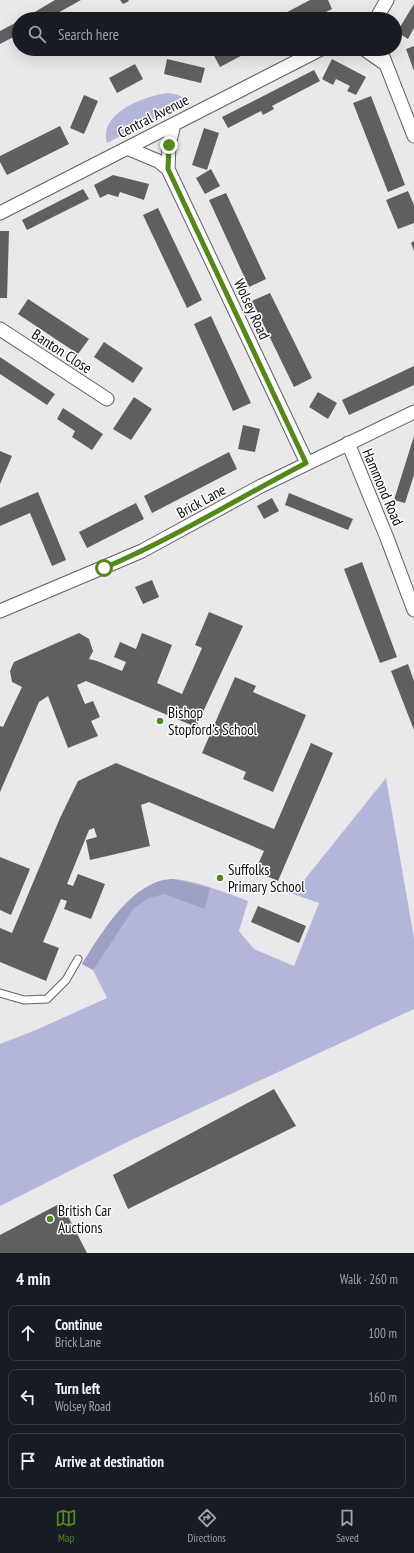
<!DOCTYPE html>
<meta charset="utf-8">
<style>
body{margin:0;font-family:"PT Sans Narrow",sans-serif;background:#242831;color:#f1f3f6}
.stop{position:absolute;width:12px;height:12px;margin:-9px;border:3px solid #55871b;border-radius:50%;background:#fff}
.stop.end{background:#55871b;border-color:#fff;box-shadow:0 1px 4px #0008}
.list{margin:0;padding:0;list-style:none}
h2{display:flex;justify-content:space-between;align-items:center;height:52px;margin:0;padding:0 16px;font-size:17px}
h2 small{font-size:13px;font-weight:400;color:#9ea1a6}
.list li{display:grid;grid-template-columns:26px 1fr auto;gap:12px;align-items:center;box-sizing:border-box;height:56px;margin:0 8px 8px;padding:0 8px;border:1px solid #363941;border-radius:8px}
.list b{display:block;font-size:15px;white-space:nowrap}
.list p{margin:0;font-size:13px;white-space:nowrap;color:#9ea1a6}
.list em{font-size:13px;font-style:normal;color:#9ea1a6}
.icon{flex:none;width:22px;height:22px;fill:none;stroke:currentColor;stroke-width:2;stroke-linecap:round;stroke-linejoin:round}
.map{position:relative;flex:none;width:414px;height:1253px;overflow:hidden}
.search{position:absolute;background:#171b24;box-shadow:0 4px 16px #0002;left:12px;right:12px;top:12px;height:44px;display:flex;align-items:center;gap:10px;box-sizing:border-box;padding:0 14px;border-radius:22px;color:#9ea1a6;font-size:15px}
.sheet{height:244px;background:#171b24}
nav{display:flex;justify-content:space-around;align-items:center;box-sizing:border-box;height:56px;border-top:1px solid #363941;background:#171b24;font-size:11px;color:#9ea1a6}
nav a{display:grid;justify-items:center;gap:2px}
nav .on{color:#55871b}
.map>svg:first-child{display:block}
.green{fill:#b3b6d9}
.forest{fill:#9fa1c4}
.building{fill:#5f5f62}
.lines{fill:none;stroke-linecap:round;stroke-linejoin:round}
.service-casing{stroke:#626265;stroke-width:9}
.minor-casing{stroke:#626265;stroke-width:15}
.service{stroke:#fff;stroke-width:7}
.minor{stroke:#fff;stroke-width:13}
.route{stroke:#55871b;stroke-width:5}
.poi-dot{fill:#55871b;stroke:#fff;stroke-width:1.5}
.labels{text-anchor:middle;dominant-baseline:central;stroke-width:3;stroke-linejoin:round;paint-order:stroke}
.street-label{font-size:15px;fill:#0c0c0d;stroke:#fff}
.poi-label{font-size:15px;fill:#0c0c0d;stroke:#fff;text-anchor:start}
</style>
<div class="map">
<svg width="414" height="1253" viewBox="0 0 414 1253">
<rect width="100%" height="100%" fill="#e9e9ec"/>
<!-- green -->
<path class="green" d="M167 93C175 94 182 94 186 102L107 143C98 113 145 96 167 93Z
M386 778 414 938V1009L125 1143 0 1206V1044L36 1030 107 998 93 970 82 964C101 934 132 880 172 879 192 879 229 894 248 901L239 931 254 949 294 966 319 903 293 894Z"/>
<!-- forest -->
<path class="forest" d="M173 879 210 888 205 909 164 894 149 898 134 908 93 970 82 964C101 934 121 899 155 883 160 880 167 880 173 879Z"/>
<!-- building -->
<path class="building" d="M55 0H81L47 19H36L33 13Z
M120 0H128L129 1 123 4Z
M310 0H328L332 9 313 19H274Z
M414 4V28L408 39 397 32Z
M19 21V34L0 44V31Z
M414 46V71L406 49Z
M213 49H254L220 67 211 50Z
M167 59 205 68 201 83 164 74Z
M332 59 366 77 356 95 347 91 350 86 336 79 333 85 322 79Z
M135 64 143 79 117 93 109 78Z
M314 70 320 81 272 106 274 109 263 115 261 111 228 128 222 117Z
M84 95 98 101 84 134 70 128Z
M371 96 405 185 388 192 353 103Z
M60 126 69 144 7 175 0 162V156Z
M204 128 219 133 207 170 192 165Z
M211 169 220 186 205 194 196 178Z
M113 175 149 184 144 200 120 192 118 197 108 194 100 198 94 185Z
M83 189 89 199 27 230 22 220Z
M408 191 414 205V223L398 229 386 200Z
M226 193 266 279 249 287 209 200Z
M158 208 202 300 187 308 143 215Z
M0 231H9L7 298H0Z
M414 241V251L411 243Z
M270 293 312 378 294 387 252 301Z
M28 299 89 339 78 354 18 314Z
M211 316 251 403 233 411 194 324Z
M104 342 143 368 133 383 94 357Z
M0 357 55 394 47 405 0 374Z
M414 366V385L349 415 342 400Z
M318 392 337 403 328 419 309 407Z
M134 397 152 409 131 440 113 429Z
M63 408 103 434 92 450 72 437 75 431 57 419Z
M243 425 260 429 255 452 238 449Z
M414 436V475L405 503 394 500Z
M0 451 12 456 0 484Z
M229 452 237 469 152 513 144 496Z
M38 492 66 560 52 566 30 513 0 526V508Z
M289 493 353 519 348 530 285 505Z
M272 498 279 511 264 519 257 506Z
M136 503 144 519 87 548 79 532Z
M362 562 397 657 380 663 344 569Z
M152 580 159 597 143 604 135 587Z
M209 612 243 626 196 727 86 681 77 685 85 704 93 701 100 717 91 721 98 736 68 748 48 696 39 702 0 792V726L3 727 22 687 12 682 10 671 14 662 79 633 89 639 93 651 89 659 97 661 122 671 126 662 114 657 120 642 136 649 142 633 172 645 157 683 182 694 202 648 195 645Z
M408 664 414 681V730L391 671Z
M235 677 256 686 253 692 306 715 273 792 243 779 246 772 202 753Z
M311 743 333 753 278 881 255 871 264 851 149 802 141 805 150 846 90 860 86 840 97 837 94 828 89 830 67 884 73 886 78 874 105 884 91 919 64 909 67 901 61 899 43 942 59 948 46 981 0 962V928L12 933 60 818 78 781 116 763 274 829Z
M0 857 30 869 11 915 0 910Z
M258 906 306 926 299 943 251 922Z
M274 1089 296 1126 128 1209 113 1175Z
M61 1203 87 1253H0V1235Z"/>
<g class="lines">
<defs>
<path id="service" d="M0 993 24 1000 47 999 66 980 78 959"/>
<path id="minor" d="M376 19 387 0
M364 49 384 63
M380 49 414 136
M174 124 169 145 168 169 307 463
M127 148 158 161 168 169
M0 213 321 49
M0 329 107 399
M348 443 387 538 414 610
M0 611 142 551 261 486 414 412"/>
</defs>
<!-- service casing -->
<use href="#service" class="service-casing"/>
<!-- minor casing -->
<use href="#minor" class="minor-casing"/>
<!-- service -->
<use href="#service" class="service"/>
<!-- minor -->
<use href="#minor" class="minor"/>
</g>
<g class="lines">
<!-- route -->
<path class="route" d="M104 568C174 538 239 498 306 463L168 169 169 145"/>
</g>
<!-- markers -->
<g class="poi-dot">
<circle cx="160" cy="721" r="4"/>
<circle cx="220" cy="878" r="4"/>
<circle cx="50" cy="1219" r="4"/>
</g>
<g class="labels">
<!-- street labels -->
<g class="street-label">
<text transform="translate(153 116) rotate(-27)">Central Avenue</text>
<text transform="translate(252 309) rotate(65)">Wolsey Road</text>
<text transform="translate(62 351) rotate(33)">Banton Close</text>
<text transform="translate(383 487) rotate(67)">Hammond Road</text>
<text transform="translate(201 501) rotate(-29)">Brick Lane</text>
</g>
<!-- poi labels -->
<g class="poi-label">
<text x="168" y="712">Bishop<tspan x="168" dy="17">Stopford's School</tspan></text>
<text x="228" y="869">Suffolks<tspan x="228" dy="17">Primary School</tspan></text>
<text x="58" y="1210">British Car<tspan x="58" dy="17">Auctions</tspan></text>
</g>
</g>
</svg>
<div class="stop" style="left:104px;top:568px"></div>
<div class="stop end" style="left:169px;top:145px"></div>
<div class="search"><svg class="icon" aria-label="search" viewBox="0 0 24 24"><circle cx="10" cy="10" r="6"/><path d="M15 15l6 6"/></svg>Search here</div>
</div>
<section class="sheet">
<h2>4 min<small>Walk · 260 m</small></h2>
<ul class="list">
<li><svg class="icon" aria-label="ahead" viewBox="0 0 24 24"><path d="M12 20V5M6 11l6-6 6 6"/></svg><div><b>Continue</b><p>Brick Lane</p></div><em>100 m</em></li>
<li><svg class="icon" aria-label="left" viewBox="0 0 24 24"><path d="M17 20v-9H6M10 6l-5 5 5 5"/></svg><div><b>Turn left</b><p>Wolsey Road</p></div><em>160 m</em></li>
<li><svg class="icon" aria-label="arrive" viewBox="0 0 24 24"><path d="M6 21V4h12l-3 4 3 4H6"/></svg><div><b>Arrive at destination</b></div></li>
</ul>
</section>
<nav>
<a class="on"><svg class="icon" aria-label="map" viewBox="0 0 24 24"><path d="M3 6l6-2 6 2 6-2v14l-6 2-6-2-6 2zM9 4v14M15 6v14"/></svg>Map</a>
<a><svg class="icon" aria-label="directions" viewBox="0 0 24 24"><path d="M12 3l9 9-9 9-9-9zM9 14v-3h6M13 9l2 2-2 2"/></svg>Directions</a>
<a><svg class="icon" aria-label="saved" viewBox="0 0 24 24"><path d="M7 4h10v16l-5-4-5 4z"/></svg>Saved</a>
</nav>
